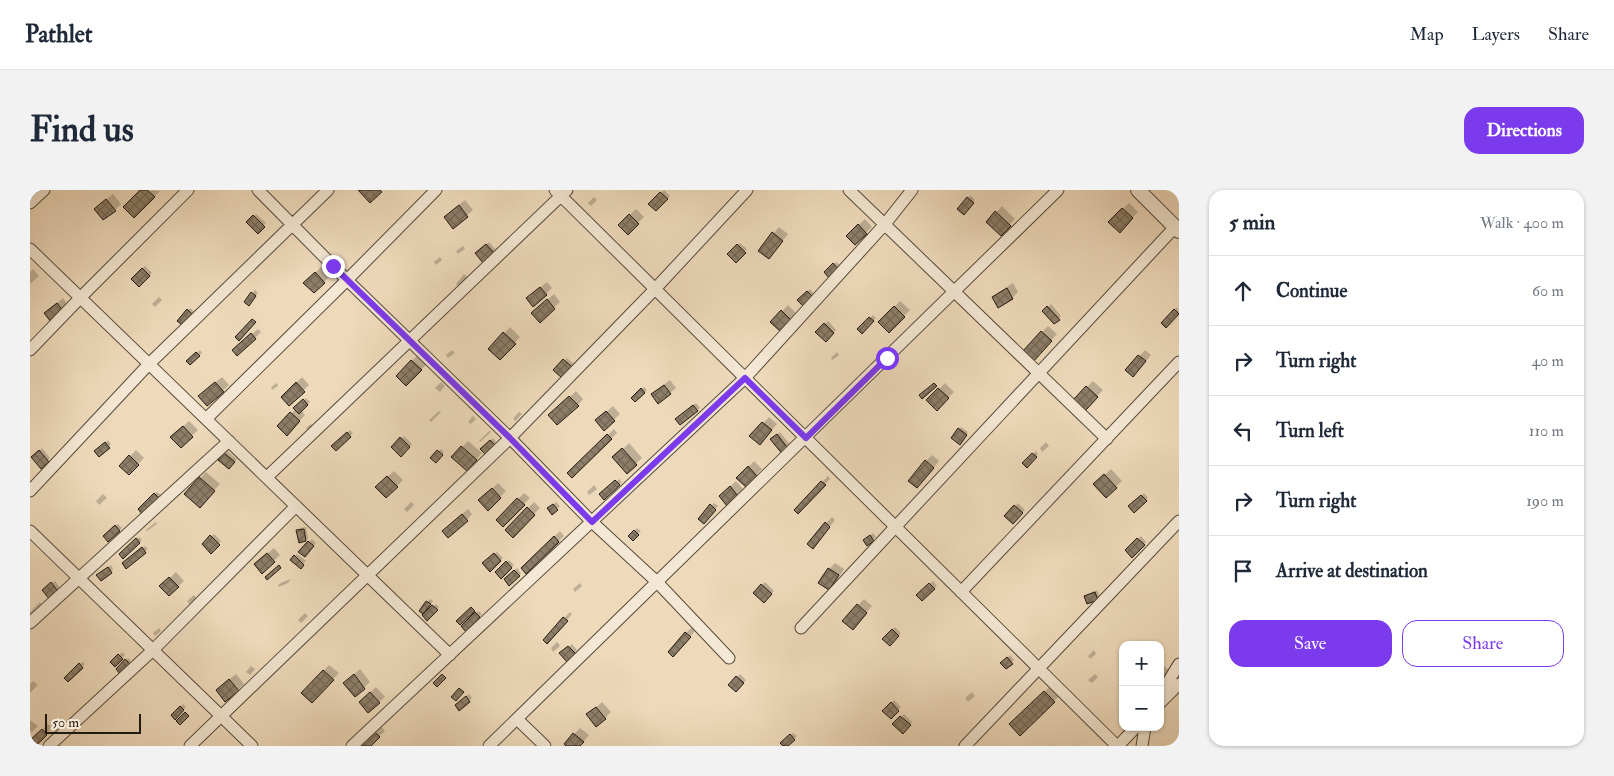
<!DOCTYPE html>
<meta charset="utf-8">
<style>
body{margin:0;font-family:"IM FELL Double Pica",serif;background:#f2f2f3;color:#1f2937}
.controls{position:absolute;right:15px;bottom:15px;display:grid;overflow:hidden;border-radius:10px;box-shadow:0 1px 4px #0004}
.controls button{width:45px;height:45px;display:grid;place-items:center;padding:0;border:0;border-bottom:1px solid #e0e1e3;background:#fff;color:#1f2937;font:25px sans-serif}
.scale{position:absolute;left:15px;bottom:12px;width:96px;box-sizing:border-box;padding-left:5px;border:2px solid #241b10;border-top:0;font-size:14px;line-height:18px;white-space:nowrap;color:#241b10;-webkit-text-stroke:4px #f4e7d3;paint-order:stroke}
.stop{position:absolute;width:15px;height:15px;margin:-11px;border:4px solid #7c3aed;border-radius:50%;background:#fff}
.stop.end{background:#7c3aed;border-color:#fff;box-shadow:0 1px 5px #0008}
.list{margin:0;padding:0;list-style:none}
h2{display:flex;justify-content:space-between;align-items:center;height:65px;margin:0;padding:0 20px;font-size:21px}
h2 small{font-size:16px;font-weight:400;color:#747a83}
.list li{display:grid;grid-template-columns:32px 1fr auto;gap:15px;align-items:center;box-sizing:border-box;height:70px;padding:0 20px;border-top:1px solid #e0e1e3}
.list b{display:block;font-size:19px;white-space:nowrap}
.list em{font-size:16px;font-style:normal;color:#747a83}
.actions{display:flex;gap:10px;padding:15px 20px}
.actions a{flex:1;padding:11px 0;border:1px solid #7c3aed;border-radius:15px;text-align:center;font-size:18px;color:#7c3aed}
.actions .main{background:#7c3aed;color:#fff}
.icon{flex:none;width:28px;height:28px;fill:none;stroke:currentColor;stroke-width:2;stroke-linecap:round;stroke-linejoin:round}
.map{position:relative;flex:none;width:1149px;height:556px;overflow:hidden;border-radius:15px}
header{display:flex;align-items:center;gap:30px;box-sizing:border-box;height:70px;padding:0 25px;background:#fff;border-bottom:1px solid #e0e1e3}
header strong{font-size:24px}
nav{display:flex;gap:28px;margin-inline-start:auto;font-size:18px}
.intro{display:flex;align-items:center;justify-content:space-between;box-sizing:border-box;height:120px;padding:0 30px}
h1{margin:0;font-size:35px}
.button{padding:12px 22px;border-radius:15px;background:#7c3aed;color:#fff;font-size:18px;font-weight:700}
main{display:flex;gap:30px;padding:0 30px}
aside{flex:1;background:#fff;border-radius:15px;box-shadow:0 1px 4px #0004}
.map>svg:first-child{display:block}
.shadow{fill:#0003}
.building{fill:url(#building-cross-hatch);stroke:#241b10}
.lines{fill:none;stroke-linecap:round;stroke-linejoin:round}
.minor-casing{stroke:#564b3b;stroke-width:13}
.tertiary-casing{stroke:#564b3b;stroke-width:16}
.minor{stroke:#f4e7d3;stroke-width:11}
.tertiary{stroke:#f4e7d3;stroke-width:14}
.route{stroke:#7c3aed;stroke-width:6}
</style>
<header>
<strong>Pathlet</strong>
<nav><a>Map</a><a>Layers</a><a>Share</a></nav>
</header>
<div class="intro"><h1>Find us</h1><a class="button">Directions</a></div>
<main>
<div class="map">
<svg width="1149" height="556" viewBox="0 0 1149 556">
<defs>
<pattern id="building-cross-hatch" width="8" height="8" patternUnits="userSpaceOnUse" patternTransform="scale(1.25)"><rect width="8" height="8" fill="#8d7e69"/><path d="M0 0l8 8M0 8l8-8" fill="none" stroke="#736655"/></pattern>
</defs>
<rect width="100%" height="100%" fill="#eedabb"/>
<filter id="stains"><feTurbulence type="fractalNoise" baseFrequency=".004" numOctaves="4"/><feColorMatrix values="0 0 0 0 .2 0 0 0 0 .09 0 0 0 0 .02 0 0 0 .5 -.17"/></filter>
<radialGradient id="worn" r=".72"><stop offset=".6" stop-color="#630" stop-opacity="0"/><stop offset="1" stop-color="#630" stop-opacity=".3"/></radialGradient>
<!-- shadow -->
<path class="shadow" d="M112 0 130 1 104 27Z
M634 0 640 6 626 20 620 14Z
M83 4 91 14 85 20 72 13Z
M940 5 945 10 936 21 938 8Z
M564 7 567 10 561 16 558 13Z
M435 10 443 20 424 37 421 21Z
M1099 13 1108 22 1090 41 1080 32Z
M972 16 985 29 971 44 957 32Z
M606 19 614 27 598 43 589 35Z
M226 24 236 33 228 42 218 32Z
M835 29 842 37 825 53 817 46Z
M749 37 758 44 739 68 730 60Z
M459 52 466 60 453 71 447 63Z
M710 53 717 59 706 71 699 64Z
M433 56 435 59 428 64 426 61Z
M410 67 412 70 406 75 404 72Z
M806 72 810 75 799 86 796 82Z
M115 76 122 83 109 95 102 89Z
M291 77 300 86 284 102 275 93Z
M3 79 9 86 0 94V82Z
M434 84 438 87 429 97 426 94Z
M517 92 522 98 516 104 503 103Z
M983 93 988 102 982 108H963L969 102Z
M780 99 784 104 773 115 768 110Z
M225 100 228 103 221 112H216Z
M524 104 530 112 510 131 509 117Z
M129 107 132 110 125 117 122 114Z
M33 108 39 116 33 121 15 123Z
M870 111 880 120 859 141 850 132Z
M1021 114 1031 126 1025 133 1014 121Z
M758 115 767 124 751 141 742 132Z
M1147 117 1149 122 1136 136 1133 133Z
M160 118 166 123 149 130Z
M843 125 846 128 832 142 829 139Z
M798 131 806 140 796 150 787 142Z
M1018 136 1027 144 1009 164 994 161Z
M480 137 490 147 470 168 460 159Z
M228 139 231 142 225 148 210 154Z
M170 160 172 163 160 173 158 171Z
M422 160 425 163 418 168 416 165Z
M1115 160 1121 165 1109 180H1097Z
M807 162 809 165 802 170 801 168Z
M388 165 397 174 376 194 367 186Z
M537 168 544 174 532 186 525 180Z
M192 187 199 195 177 215 176 200Z
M272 187 279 195 259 214 252 207Z
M640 190 646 198 640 203 622 204Z
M1063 191 1073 200 1055 219 1045 210Z
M411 192 415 196 410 202 405 198Z
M247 193 248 196 242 200 241 197Z
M915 193 924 202 907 219 898 210Z
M614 197 617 200 605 211 602 208Z
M546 201 553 209 548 215 526 220Z
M276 208 280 212 271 220 275 225 257 244 249 236Z
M666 213 670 218 667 220 649 227Z
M583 216 590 224 574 239 573 225Z
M409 221 411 222 401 232 399 230Z
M489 222 492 224 485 231 483 229Z
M443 226 446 229 441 234 438 232Z
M739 227 747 234 736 247 721 246Z
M159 231 168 240 151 256 148 241Z
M281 234 283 237 278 241 276 238Z
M931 237 938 242 933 250 929 239Z
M584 239 587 243 542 286 539 283Z
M320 240 323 243 306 259 303 256Z
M459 241 461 242 450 252 449 251Z
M750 242 762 257 759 260 744 247Z
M374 246 382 254 371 265 363 257Z
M463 248 466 252 455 263 452 259Z
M78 250 81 254 69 265 66 261Z
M438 251 452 263 437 279 423 267Z
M1016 252 1019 256 1012 262 1010 258Z
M599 253 612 268 597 282 590 262Z
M12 258 20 268 11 277 2 267Z
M411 259 414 262 406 271 402 268Z
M106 260 114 268 99 283 91 276Z
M197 261 207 269 199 278 189 270Z
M1006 261 1008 264 997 276 994 273Z
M902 265 909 271 893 291 896 271Z
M724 271 732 279 716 295 708 288Z
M1081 279 1092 291 1076 306 1065 294Z
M364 281 373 290 367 296 353 291Z
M176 282 190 294 176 310 156 303Z
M798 286 800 289 768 322 766 320Z
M589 289 592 292 574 308 571 304Z
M706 291 713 299 697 314 696 300Z
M468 293 476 301 458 319 450 311Z
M564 295 567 299 559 305 557 302Z
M127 302 131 305 113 323 110 319Z
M494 303 500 308 473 335 468 330Z
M1114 303 1118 308 1104 321 1099 316Z
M73 304 77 308 69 315 66 311Z
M381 312 384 315 377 322 374 319Z
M504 312 510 318 483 346 477 340Z
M526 312 530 316 522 323 521 316Z
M684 313 688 316 674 332 670 328Z
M988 313 995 320 983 332 976 326Z
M438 319 442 324 437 330 419 335Z
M802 327 805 330 788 351 796 333Z
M126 332 127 334 117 341 116 340Z
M88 334 92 338 78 350 75 346Z
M276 337 278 348 276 350 268 341 270 338Z
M607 338 611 341 603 349 600 346Z
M530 341 534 346 497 382 492 378Z
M843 343 846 347 838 354 837 348Z
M184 344 191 351 181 362 173 354Z
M1111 346 1116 352 1102 366 1097 360Z
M109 347 112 350 93 367 91 364Z
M282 349 286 353 275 366 270 362Z
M115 356 118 359 96 377V371Z
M244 358 250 365 232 382 231 369Z
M467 362 473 368 460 380 454 373Z
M267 364 276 371 270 377 262 370Z
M479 370 484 375 471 387 466 382Z
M805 373 814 379 805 393 799 399V379Z
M81 375 83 379 81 382 71 383Z
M487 378 491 383 480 394 475 389Z
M146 382 154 391 139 405 131 396Z
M260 389V390L258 393 249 397 248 395 251 393Z
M25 391 31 399 28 402 16 397Z
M903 391 907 396 892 409 888 405Z
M735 392 744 401 734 411 725 403Z
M550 393 552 396 545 402 543 399Z
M1067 400 1070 407 1067 409 1055 406 1058 404Z
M164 405 167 409 160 415 157 411Z
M400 409 403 411 395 423V424L406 414 409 417 397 429 395 424 390 421Z
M834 409 842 416 828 432V415Z
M10 412 12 415 0 426V422Z
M448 421 452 424 436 440 433 436Z
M540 422 542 424 523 447 534 428Z
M275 423 278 426 271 433 268 430Z
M662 437 665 441 649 460 656 443Z
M865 437 871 443 860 455 854 449Z
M129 438 131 441 125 446 123 443Z
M527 452 530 456 523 462 521 458Z
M542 454 547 460 537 470 531 463Z
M1064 460 1066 464 1060 469 1058 466Z
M92 462 95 465 85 475 82 472Z
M980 465 984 470 976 478 972 473Z
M98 468 101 471 90 482 87 479Z
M52 472 55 474 38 490 36 488Z
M299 475 309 483 282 511 273 502Z
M221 476 225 479 220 485 216 482Z
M1134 476 1142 483 1130 497V480Z
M330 479 340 492 325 506 321 487Z
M206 484 214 494 208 500 193 494Z
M710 484 716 490 706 501 699 495Z
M1065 484 1068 487 1062 493 1058 490Z
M3 491 8 495 0 503V494Z
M1024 493 1033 502 1024 511 989 525Z
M346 497 355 507 349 512 336 506Z
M942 502 945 506 938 512 935 508Z
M439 504 442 508 430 519 429 512Z
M864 510 871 517 861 528 854 521Z
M572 512 581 522 575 528 564 519Z
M153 514 156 517 145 528 142 525Z
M874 524 882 532 873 542 864 534Z
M0 530 8 536 2 542 0 540Z
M18 534 22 538 4 556H0V552Z
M350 535 355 541 339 556H328Z
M550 538 559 545 550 556 535 554Z
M763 543 767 546 756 556 752 553Z"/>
<!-- building -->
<path class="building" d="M110 0H117L125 7 104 28 93 17Z
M328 0H350L352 2 340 13Z
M630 2 638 9 626 21 618 14Z
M937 7 944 13 934 25 927 19Z
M76 9 86 21 73 30 64 19Z
M429 15 438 27 423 39 414 27Z
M1092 18 1103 28 1090 43 1078 32Z
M965 21 981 36 971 46 956 32Z
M599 24 609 34 598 45 588 35Z
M223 25 235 37 228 44 216 32Z
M828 34 837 44 825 55 816 46Z
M742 42 753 51 739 69 728 61Z
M456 54 464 63 453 73 445 63Z
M707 54 716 63 706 73 697 64Z
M803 73 808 79 799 88 794 82Z
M112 78 120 86 109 97 101 89Z
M285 82 295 93 284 103 273 93Z
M510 97 517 105 503 117 496 108Z
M977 98 983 109 968 118 962 107Z
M777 101 783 107 773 116 767 110Z
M221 102 226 106 219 116 214 112Z
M517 109 525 119 510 133 501 123Z
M27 113 34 122 21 132 14 123Z
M864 116 875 127 859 143 848 132Z
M1017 116 1030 130 1024 134 1012 121Z
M157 119 164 126 155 137 147 131Z
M1144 119 1149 124 1136 138 1131 133Z
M751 120 762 131 751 142 740 132Z
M839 127 844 131 832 144 827 139Z
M222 129 226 132 209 151 205 147Z
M794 133 804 143 796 152 785 142Z
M1011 141 1022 151 1003 172 992 162Z
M473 142 486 154 470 170 458 159Z
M221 143 226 149 207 166 202 160Z
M166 162 170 166 160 175 156 171Z
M1108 165 1116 171 1103 187 1095 180Z
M533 169 542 177 532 188 523 180Z
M381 170 392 180 376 196 366 186Z
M185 192 194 202 177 216 168 206Z
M266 192 275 202 259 216 251 207Z
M904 193 907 196 892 209 889 205Z
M634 195 641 204 628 214 621 204Z
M1056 196 1068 207 1055 221 1043 210Z
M611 198 615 203 605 212 601 208Z
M908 198 919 208 907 221 896 210Z
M539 206 549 216 527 235 518 225Z
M273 209 278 215 269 224 263 218Z
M663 215 668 221 650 235 645 229Z
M576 221 585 231 574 241 565 230Z
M260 222 270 231 257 246 247 236Z
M732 232 742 240 730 255 719 246Z
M153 236 163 247 151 258 140 247Z
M928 238 937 245 930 255 921 248Z
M317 242 321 247 306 261 301 256Z
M577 244 582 249 542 288 537 283Z
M747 244 760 261 754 266 740 249Z
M370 247 380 257 371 267 361 257Z
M460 250 465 255 455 264 450 259Z
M75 252 80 258 69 267 64 261Z
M431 256 447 270 437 281 421 267Z
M592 258 607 275 597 284 582 267Z
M9 260 19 272 11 279 1 267Z
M407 260 413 265 406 273 400 268Z
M194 263 205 272 199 279 188 270Z
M1002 263 1007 267 997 278 992 273Z
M99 265 109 275 99 285 89 276Z
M895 270 904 278 887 298 878 291Z
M718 276 727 286 716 297 706 288Z
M1074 284 1087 298 1076 308 1063 294Z
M357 286 368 297 356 308 345 297Z
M169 287 185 301 170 318 154 304Z
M585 290 590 295 574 310 569 304Z
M791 291 796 295 768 324 764 320Z
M700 296 708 306 697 316 689 306Z
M462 298 471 308 458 321 448 310Z
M124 303 130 309 113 325 108 319Z
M1111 305 1117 311 1104 323 1098 316Z
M487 308 495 315 473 337 466 330Z
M523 314 528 320 522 325 517 318Z
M680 314 686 320 674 334 668 329Z
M984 315 993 323 983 334 974 326Z
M497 317 505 325 483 348 475 340Z
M432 324 438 331 418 348 412 341Z
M795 332 800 337 783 359 777 354Z
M85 335 90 341 78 352 73 346Z
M274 339 276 351 269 353 266 340Z
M604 340 609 345 603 351 598 346Z
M180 345 190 355 181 364 172 354Z
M840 345 844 351 837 356 833 350Z
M524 346 529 352 496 384 491 378Z
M106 348 110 353 93 369 89 364Z
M1107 348 1115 355 1102 368 1095 360Z
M278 351 284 356 275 367 268 362Z
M112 357 116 363 96 379 92 373Z
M237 363 245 372 232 384 224 374Z
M464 363 471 371 460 382 452 373Z
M264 365 274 375 271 379 260 370Z
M476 371 482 378 471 389 465 382Z
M249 375 251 378 237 390 235 387Z
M78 377 82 383 71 391 66 385Z
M798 378 809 385 799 400 788 393Z
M484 380 490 386 479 396 474 389Z
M139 387 149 397 139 406 129 396Z
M21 392 29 403 20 410 12 400Z
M899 393 905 399 892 411 886 405Z
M731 394 742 404 734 413 723 403Z
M1065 402 1068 410 1057 414 1054 406Z
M396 411 401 414 393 424 389 421Z
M827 414 837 423 823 440 812 431Z
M402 415 408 420 397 431 392 425Z
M441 417 445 421 430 435 426 431Z
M445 422 450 427 436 442 431 436Z
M533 427 538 431 517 454 513 450Z
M862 439 869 446 860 456 852 449Z
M655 442 661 447 643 467 638 462Z
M538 456 546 464 537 472 529 463Z
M88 464 93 469 85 477 80 472Z
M977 467 983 474 976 479 970 473Z
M95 469 100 474 90 484 86 479Z
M49 473 53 478 38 492 34 488Z
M293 480 304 490 282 513 271 503Z
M324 484 335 499 325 507 313 493Z
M412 484 416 488 407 497 403 493Z
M706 486 714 493 706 502 698 495Z
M199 489 209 501 195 512 186 500Z
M429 498 434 502 426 511 421 507Z
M1014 501 1025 512 990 546 979 534Z
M340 502 350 513 338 523 329 512Z
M436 506 440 512 429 521 425 515Z
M861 512 869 521 861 529 852 521Z
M150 516 154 520 145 530 141 525Z
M566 517 576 529 566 537 556 524Z
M155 522 159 526 150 535 146 531Z
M870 526 881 535 873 544 862 534Z
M12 539 17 545 6 556H0V550Z
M343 540 350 547 341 556H326Z
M543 543 554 552 550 556H536L534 554Z
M760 544 765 550 758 556H753L750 553Z"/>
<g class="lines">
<defs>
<path id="minor" d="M228 0 317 90 480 248 562 332 627 392 699 468
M525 0 1087 556
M819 0 1077 249
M0 13 14 0
M0 59 420 465
M0 160 51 107 158 0
M176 229 317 90 406 0
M237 287 537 0
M0 301 119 174 298 0
M0 341 222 556
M931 402 1149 172
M0 433 199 251
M771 438 1145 37
M1130 505 1149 474
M1130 513 1149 494
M487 529 515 556
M19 556 123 460 266 316
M160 556 480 248 625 99 717 0
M322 556 715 188 855 34 882 0
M459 556 1028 0
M935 556 1149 331
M1088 556 1106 537
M1112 556 1115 537"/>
<path id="tertiary" d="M1108 0 1149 41"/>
</defs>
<!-- minor casing -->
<use href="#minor" class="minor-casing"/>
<!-- tertiary casing -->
<use href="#tertiary" class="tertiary-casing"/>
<!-- minor -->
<use href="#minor" class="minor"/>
<!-- tertiary -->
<use href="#tertiary" class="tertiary"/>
</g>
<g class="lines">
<!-- route -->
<path class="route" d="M303 76 480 248 562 332 715 188 776 248 857 168"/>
</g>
<rect width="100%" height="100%" filter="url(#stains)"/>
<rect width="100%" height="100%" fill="url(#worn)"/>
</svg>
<div class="controls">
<button>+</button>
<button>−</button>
</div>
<div class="scale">50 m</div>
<div class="stop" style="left:857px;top:168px"></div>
<div class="stop end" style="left:303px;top:76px"></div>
</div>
<aside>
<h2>5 min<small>Walk · 400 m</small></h2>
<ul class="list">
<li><svg class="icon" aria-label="ahead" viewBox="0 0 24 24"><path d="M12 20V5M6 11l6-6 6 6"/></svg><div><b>Continue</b></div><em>60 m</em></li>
<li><svg class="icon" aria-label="right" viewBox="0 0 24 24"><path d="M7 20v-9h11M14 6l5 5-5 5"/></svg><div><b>Turn right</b></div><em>40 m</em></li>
<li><svg class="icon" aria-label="left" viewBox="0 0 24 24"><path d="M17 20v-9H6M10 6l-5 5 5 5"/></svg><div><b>Turn left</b></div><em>110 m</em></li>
<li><svg class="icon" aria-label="right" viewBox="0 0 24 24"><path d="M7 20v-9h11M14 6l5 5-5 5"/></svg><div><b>Turn right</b></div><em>190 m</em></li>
<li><svg class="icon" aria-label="arrive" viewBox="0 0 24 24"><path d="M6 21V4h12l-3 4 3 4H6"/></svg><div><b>Arrive at destination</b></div></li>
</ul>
<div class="actions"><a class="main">Save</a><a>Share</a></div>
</aside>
</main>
